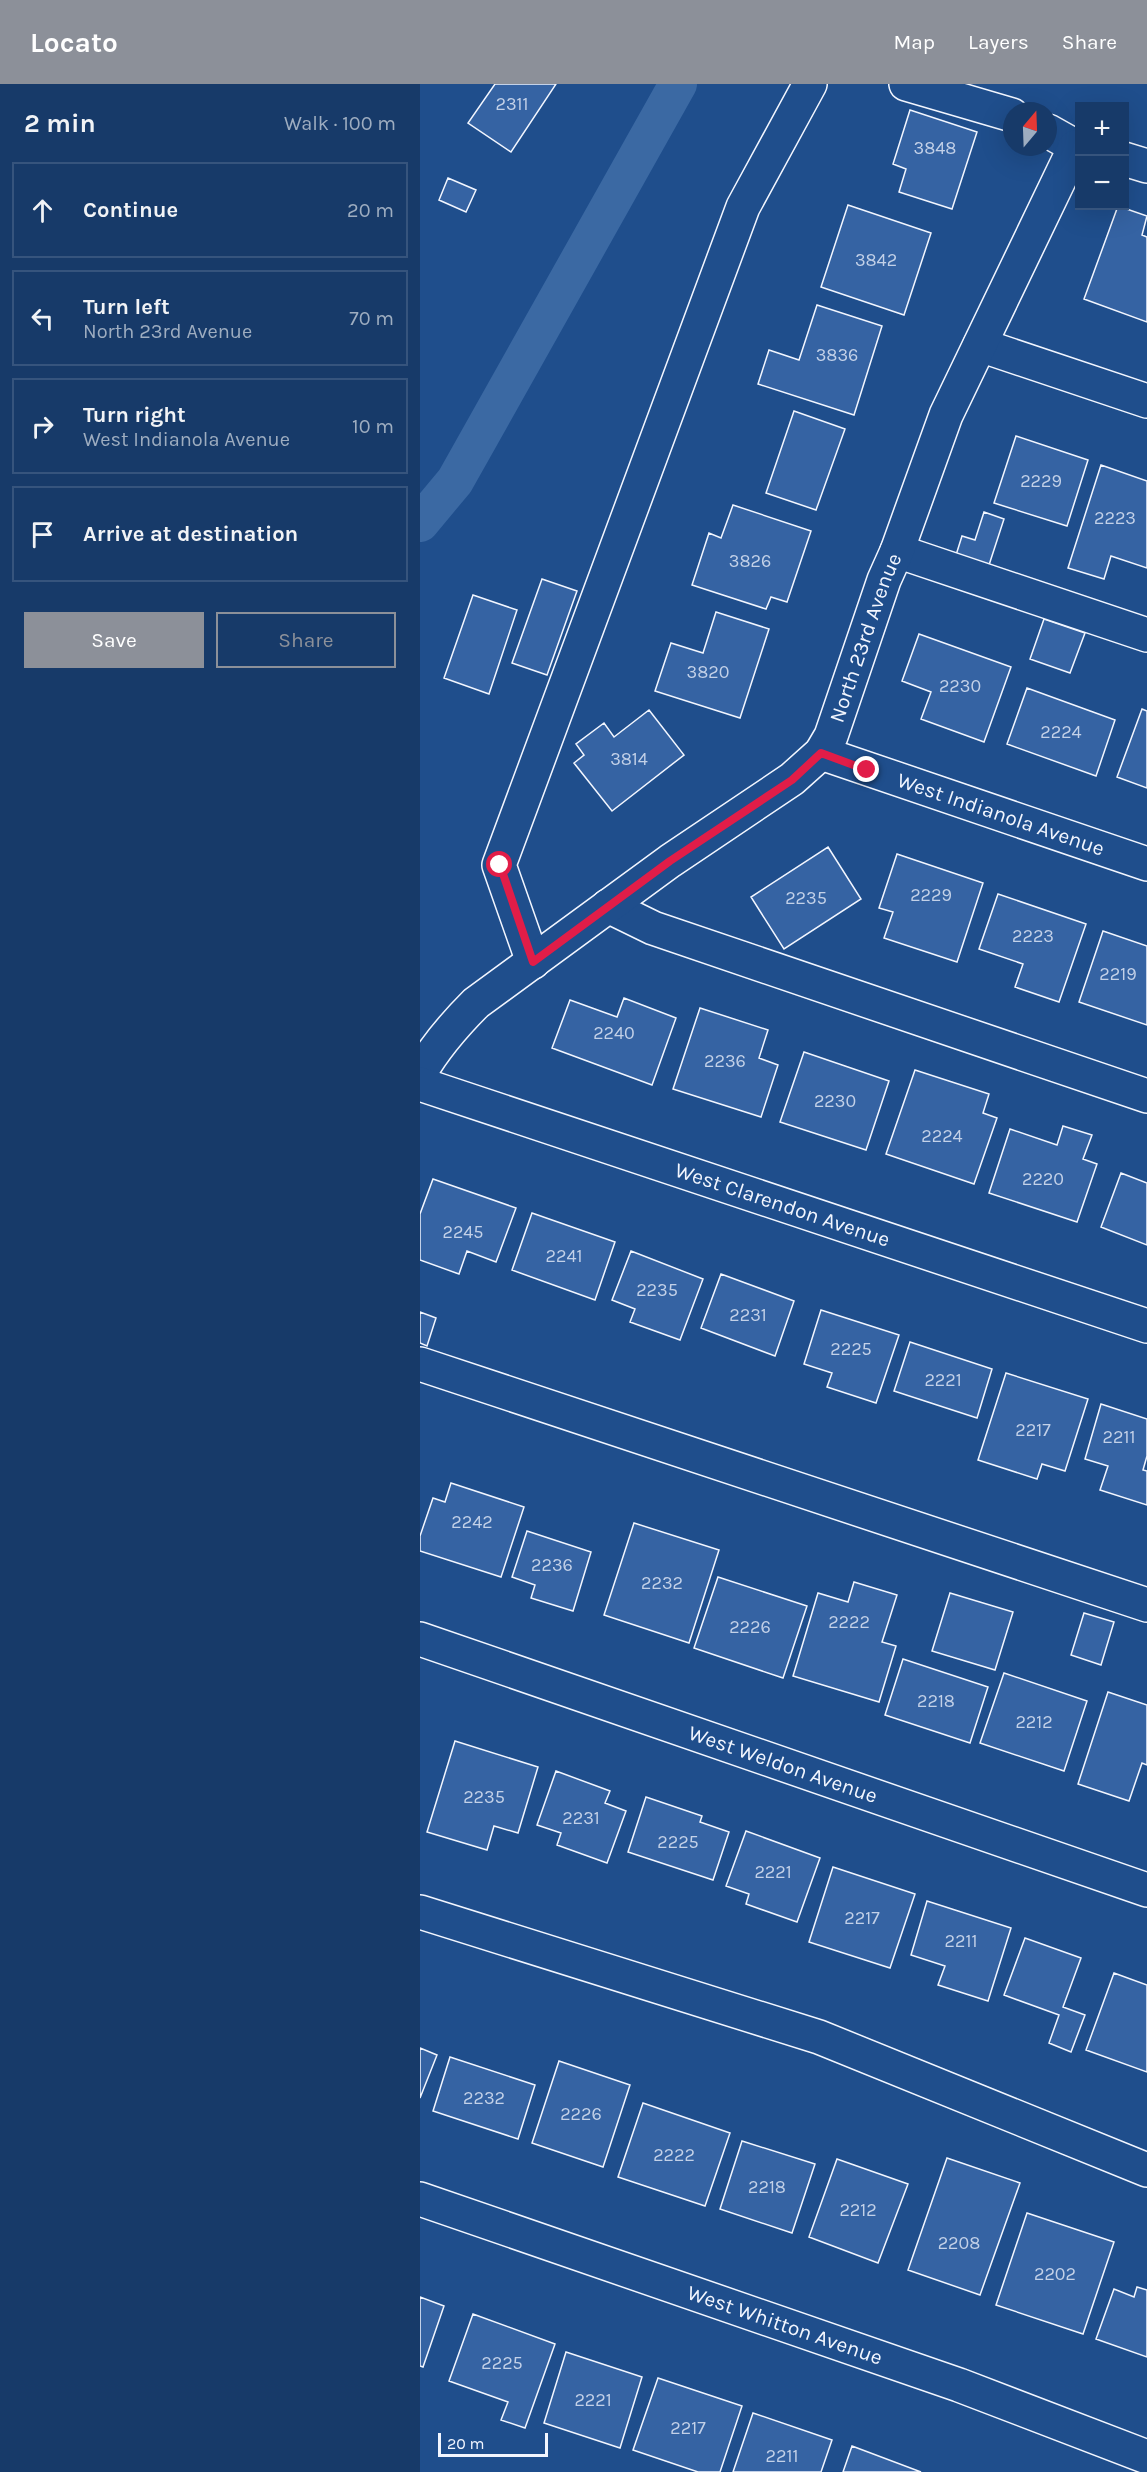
<!DOCTYPE html>
<meta charset="utf-8">
<style>
body{margin:0;font-family:Karla,sans-serif;background:#244571;color:#f1f3f6}
.controls{position:absolute;right:18px;top:18px;display:grid;overflow:hidden;border-radius:0px;box-shadow:0 6px 24px #0002}
.controls button{width:54px;height:54px;display:grid;place-items:center;padding:0;border:0;border-bottom:2px solid #36547d;background:#173a69;color:#f1f3f6;font:30px sans-serif}
.compass{position:absolute;left:583px;top:18px;width:54px;height:54px;border-radius:50%;background:#173a69;box-shadow:0 6px 24px #0002;rotate:19deg}
.scale{position:absolute;left:18px;bottom:15px;width:110px;box-sizing:border-box;padding-left:6px;border:3px solid #f2f6ff;border-top:0;font-size:16px;line-height:21px;white-space:nowrap;color:#f2f6ff;-webkit-text-stroke:4px #1f4e8c;paint-order:stroke}
.stop{position:absolute;width:18px;height:18px;margin:-14px;border:4px solid #e11d48;border-radius:50%;background:#fff}
.stop.end{background:#e11d48;border-color:#fff;box-shadow:0 2px 6px #0008}
.list{margin:0;padding:0;list-style:none}
h2{display:flex;justify-content:space-between;align-items:center;height:78px;margin:0;padding:0 24px;font-size:26px}
h2 small{font-size:20px;font-weight:400;color:#9eadc0}
.list li{display:grid;grid-template-columns:39px 1fr auto;gap:18px;align-items:center;box-sizing:border-box;height:96px;margin:0 12px 12px;padding:0 12px;border:2px solid #36547d;border-radius:0px}
.list b{display:block;font-size:22px;white-space:nowrap}
.list p{margin:0;font-size:20px;white-space:nowrap;color:#9eadc0}
.list em{font-size:20px;font-style:normal;color:#9eadc0}
.actions{display:flex;gap:12px;padding:18px 24px}
.actions a{flex:1;padding:14px 0;border:2px solid #8c9099;border-radius:0px;text-align:center;font-size:21px;color:#8c9099}
.actions .main{background:#8c9099;color:#fff}
.icon{flex:none;width:33px;height:33px;fill:none;stroke:currentColor;stroke-width:2;stroke-linecap:round;stroke-linejoin:round}
.map{position:relative;flex:none;width:727px;height:2388px;overflow:hidden}
header{display:flex;align-items:center;gap:36px;box-sizing:border-box;height:84px;padding:0 30px;background:#8c9099;color:#fff}
header strong{font-size:28px}
nav{display:flex;gap:33px;margin-inline-start:auto;font-size:21px}
main{display:flex}
aside{flex:1;background:#173a69}
.map>svg:first-child{display:block}
.lines{fill:none;stroke-linecap:round;stroke-linejoin:round}
.canal{stroke:#3b69a3;stroke-width:38}
.building{fill:#3563a3;stroke:#f2f6ff;stroke-width:1.5}
.minor-casing{stroke:#f2f6ff;stroke-width:36}
.minor{stroke:#1f4e8c;stroke-width:33}
.route{stroke:#e11d48;stroke-width:8}
.labels{text-anchor:middle;dominant-baseline:central;stroke-width:4.5;stroke-linejoin:round;paint-order:stroke}
.number-label{font-size:18px;fill:#c3d1e8}
.street-label{font-size:21px;fill:#f2f6ff;stroke:#1f4e8c}
</style>
<header>
<strong>Locato</strong>
<nav><a>Map</a><a>Layers</a><a>Share</a></nav>
</header>
<main>
<aside>
<h2>2 min<small>Walk · 100 m</small></h2>
<ul class="list">
<li><svg class="icon" aria-label="ahead" viewBox="0 0 24 24"><path d="M12 20V5M6 11l6-6 6 6"/></svg><div><b>Continue</b></div><em>20 m</em></li>
<li><svg class="icon" aria-label="left" viewBox="0 0 24 24"><path d="M17 20v-9H6M10 6l-5 5 5 5"/></svg><div><b>Turn left</b><p>North 23rd Avenue</p></div><em>70 m</em></li>
<li><svg class="icon" aria-label="right" viewBox="0 0 24 24"><path d="M7 20v-9h11M14 6l5 5-5 5"/></svg><div><b>Turn right</b><p>West Indianola Avenue</p></div><em>10 m</em></li>
<li><svg class="icon" aria-label="arrive" viewBox="0 0 24 24"><path d="M6 21V4h12l-3 4 3 4H6"/></svg><div><b>Arrive at destination</b></div></li>
</ul>
<div class="actions"><a class="main">Save</a><a>Share</a></div>
</aside>
<div class="map">
<svg width="727" height="2388" viewBox="0 0 727 2388">
<rect width="100%" height="100%" fill="#1f4e8c"/>
<g class="lines">
<!-- canal -->
<path class="canal" d="M0 439 35 397 258 0"/>
</g>
<!-- building -->
<path class="building" d="M75 0H136L91 68 48 39Z
M490 26 557 48 532 125 479 108 486 85 473 80Z
M28 94 56 106 46 128 19 116Z
M428 121 511 149 484 231 401 203Z
M698 122 727 132 722 151 727 153V238L664 215Z
M397 221 462 242 434 331 338 300 349 266 379 276Z
M374 327 425 345 396 426 346 409Z
M596 352 668 376 647 442 574 419Z
M681 381 727 397V484L691 472 684 495 648 484Z
M313 421 391 447 367 518 351 513 346 525 272 501 289 449 301 454Z
M564 428 584 435 569 481 536 471 542 452 555 456Z
M122 495 157 507 127 591 92 579Z
M53 511 97 526 69 610 24 594Z
M296 528 349 545 320 634 235 607 251 559 283 569Z
M624 535 665 549 650 589 610 575Z
M499 550 591 583 564 658 501 635 511 608 482 597Z
M607 604 695 636 676 692 587 660Z
M722 625 727 627V704L697 693Z
M229 626 264 671 192 727 154 679 164 671 156 660 184 639 194 653Z
M408 763 441 815 364 865 331 813Z
M477 770 563 799 537 878 464 854 473 828 459 824Z
M578 810 666 840 639 918 595 903 603 880 559 865Z
M683 847 727 862V941L659 918Z
M204 914 256 934 232 1001 132 964 150 916 197 933Z
M280 924 348 946 339 974 358 981 341 1033 253 1005Z
M384 968 469 997 446 1066 360 1038Z
M495 986 569 1010 563 1029 577 1034 554 1100 466 1070Z
M643 1042 672 1051 663 1075 677 1080 657 1138 569 1109 590 1045 637 1061Z
M701 1089 727 1099V1161L681 1143Z
M13 1095 96 1124 76 1178 47 1167 39 1190 0 1176V1130Z
M112 1129 195 1158 175 1216 92 1186Z
M211 1167 283 1195 260 1256 210 1238 215 1225 192 1216Z
M301 1190 374 1217 355 1272 281 1244Z
M401 1226 479 1251 456 1319 407 1303 412 1289 384 1280Z
M0 1228 16 1234 7 1262 0 1259Z
M490 1258 572 1285 557 1334 474 1307Z
M586 1289 668 1315 645 1387 622 1380 617 1395 558 1376Z
M681 1320 727 1335V1372L723 1386 727 1387V1421L680 1406 688 1382 665 1375Z
M31 1399 104 1423 81 1493 0 1467V1452L13 1414 25 1418Z
M214 1439 299 1466 269 1559 184 1531Z
M107 1447 171 1468 153 1527 111 1514 115 1501 92 1493Z
M298 1493 387 1522 363 1594 274 1564Z
M434 1498 477 1511 462 1558 476 1562 459 1618 373 1592 398 1509 428 1518Z
M530 1509 593 1528 575 1586 512 1567Z
M664 1529 694 1538 681 1581 651 1571Z
M483 1575 568 1603 550 1659 465 1631Z
M584 1589 667 1617 644 1687 560 1659Z
M688 1608 727 1621V1681L722 1679 709 1717 658 1700Z
M35 1657 118 1683 98 1749 74 1742 67 1766 7 1748Z
M136 1687 190 1707 185 1719 206 1727 187 1779 137 1761 141 1749 117 1741Z
M226 1713 282 1732 280 1738 309 1748 293 1796 208 1768Z
M326 1747 400 1774 377 1838 326 1820 329 1810 306 1802Z
M413 1783 495 1810 470 1884 389 1858Z
M507 1817 591 1844 568 1917 518 1901 525 1882 491 1871Z
M605 1854 661 1874 643 1923 665 1931 651 1968 629 1959 639 1931 584 1911Z
M694 1889 727 1901V1988L666 1966Z
M0 1964 17 1971 0 2014Z
M30 1973 115 2001 98 2055 13 2027Z
M139 1977 210 2001 183 2083 112 2059Z
M223 2019 310 2049 285 2122 198 2093Z
M322 2057 395 2080 372 2149 300 2125Z
M527 2074 600 2099 560 2211 488 2186Z
M417 2075 488 2100 458 2179 389 2153Z
M607 2129 694 2158 663 2250 576 2221Z
M717 2203 727 2206V2273L676 2255 694 2205 714 2213Z
M0 2213 24 2222 3 2283 0 2282Z
M53 2230 135 2260 105 2344 81 2336 88 2318 29 2297Z
M146 2268 222 2293 200 2364 124 2339Z
M238 2294 322 2322 300 2388H278L213 2366Z
M333 2329 412 2356 401 2388H313Z
M432 2362 501 2388H423Z"/>
<g class="lines">
<defs>
<g id="minor">
<path d="M486 0 592 31"/>
<path d="M628 47 660 65"/>
<path d="M704 75 727 82"/>
<path d="M560 261 727 317"/>
<path d="M477 467 727 551"/>
<path id="s1" d="M401 669 727 780"/>
<path d="M188 822 233 844 727 1012"/>
<path d="M113 878 79 781 323 123 390 0"/>
<path id="s2" d="M0 989C15 963 35 940 56 919L250 777 372 695 401 669 411 652 464 496 477 467 526 331 655 63"/>
<path id="s3" d="M0 1000 727 1242"/>
<path d="M0 1280 727 1521"/>
<path id="s4" d="M0 1555 727 1806"/>
<path d="M0 1828 399 1953 727 2086"/>
<path id="s5" d="M0 2115 539 2301 727 2373"/>
</g>
</defs>
<!-- minor casing -->
<use href="#minor" class="minor-casing"/>
<!-- minor -->
<use href="#minor" class="minor"/>
</g>
<g class="lines">
<!-- route -->
<path class="route" d="M80 781 113 878 250 777 372 696 401 669 447 686"/>
</g>
<g class="labels">
<!-- number labels -->
<g class="number-label">
<text x="92" y="20">2311</text>
<text x="515" y="64">3848</text>
<text x="456" y="176">3842</text>
<text x="417" y="271">3836</text>
<text x="621" y="397">2229</text>
<text x="695" y="434">2223</text>
<text x="330" y="477">3826</text>
<text x="288" y="588">3820</text>
<text x="540" y="602">2230</text>
<text x="641" y="648">2224</text>
<text x="209" y="675">3814</text>
<text x="511" y="811">2229</text>
<text x="386" y="814">2235</text>
<text x="613" y="852">2223</text>
<text x="698" y="890">2219</text>
<text x="194" y="949">2240</text>
<text x="305" y="977">2236</text>
<text x="415" y="1017">2230</text>
<text x="522" y="1052">2224</text>
<text x="623" y="1095">2220</text>
<text x="43" y="1148">2245</text>
<text x="144" y="1172">2241</text>
<text x="237" y="1206">2235</text>
<text x="328" y="1231">2231</text>
<text x="431" y="1265">2225</text>
<text x="523" y="1296">2221</text>
<text x="613" y="1346">2217</text>
<text x="699" y="1353">2211</text>
<text x="52" y="1438">2242</text>
<text x="132" y="1481">2236</text>
<text x="242" y="1499">2232</text>
<text x="429" y="1538">2222</text>
<text x="330" y="1543">2226</text>
<text x="516" y="1617">2218</text>
<text x="614" y="1638">2212</text>
<text x="64" y="1713">2235</text>
<text x="161" y="1734">2231</text>
<text x="258" y="1758">2225</text>
<text x="353" y="1788">2221</text>
<text x="442" y="1834">2217</text>
<text x="541" y="1857">2211</text>
<text x="64" y="2014">2232</text>
<text x="161" y="2030">2226</text>
<text x="254" y="2071">2222</text>
<text x="347" y="2103">2218</text>
<text x="438" y="2126">2212</text>
<text x="539" y="2159">2208</text>
<text x="635" y="2190">2202</text>
<text x="82" y="2279">2225</text>
<text x="173" y="2316">2221</text>
<text x="268" y="2344">2217</text>
<text x="362" y="2372">2211</text>
</g>
<!-- street labels -->
<g class="street-label">
<text stroke="none"><textPath href="#s2" startOffset="640">North 23rd Avenue</textPath></text>
<text stroke="none"><textPath href="#s1" startOffset="190">West Indianola Avenue</textPath></text>
<text stroke="none"><textPath href="#s3" startOffset="382">West Clarendon Avenue</textPath></text>
<text stroke="none"><textPath href="#s4" startOffset="384">West Weldon Avenue</textPath></text>
<text stroke="none"><textPath href="#s5" startOffset="386">West Whitton Avenue</textPath></text>
</g>
</g>
</svg>
<div class="controls">
<button>+</button>
<button>−</button>
</div>
<svg class="compass" viewBox="-18 -18 36 36"><path d="M0-13l5 13h-10z" fill="#e53935"/><path d="M0 13l5-13h-10z" fill="#9eadc0"/></svg>
<div class="scale">20 m</div>
<div class="stop" style="left:80px;top:781px"></div>
<div class="stop end" style="left:447px;top:686px"></div>
</div>
</main>
